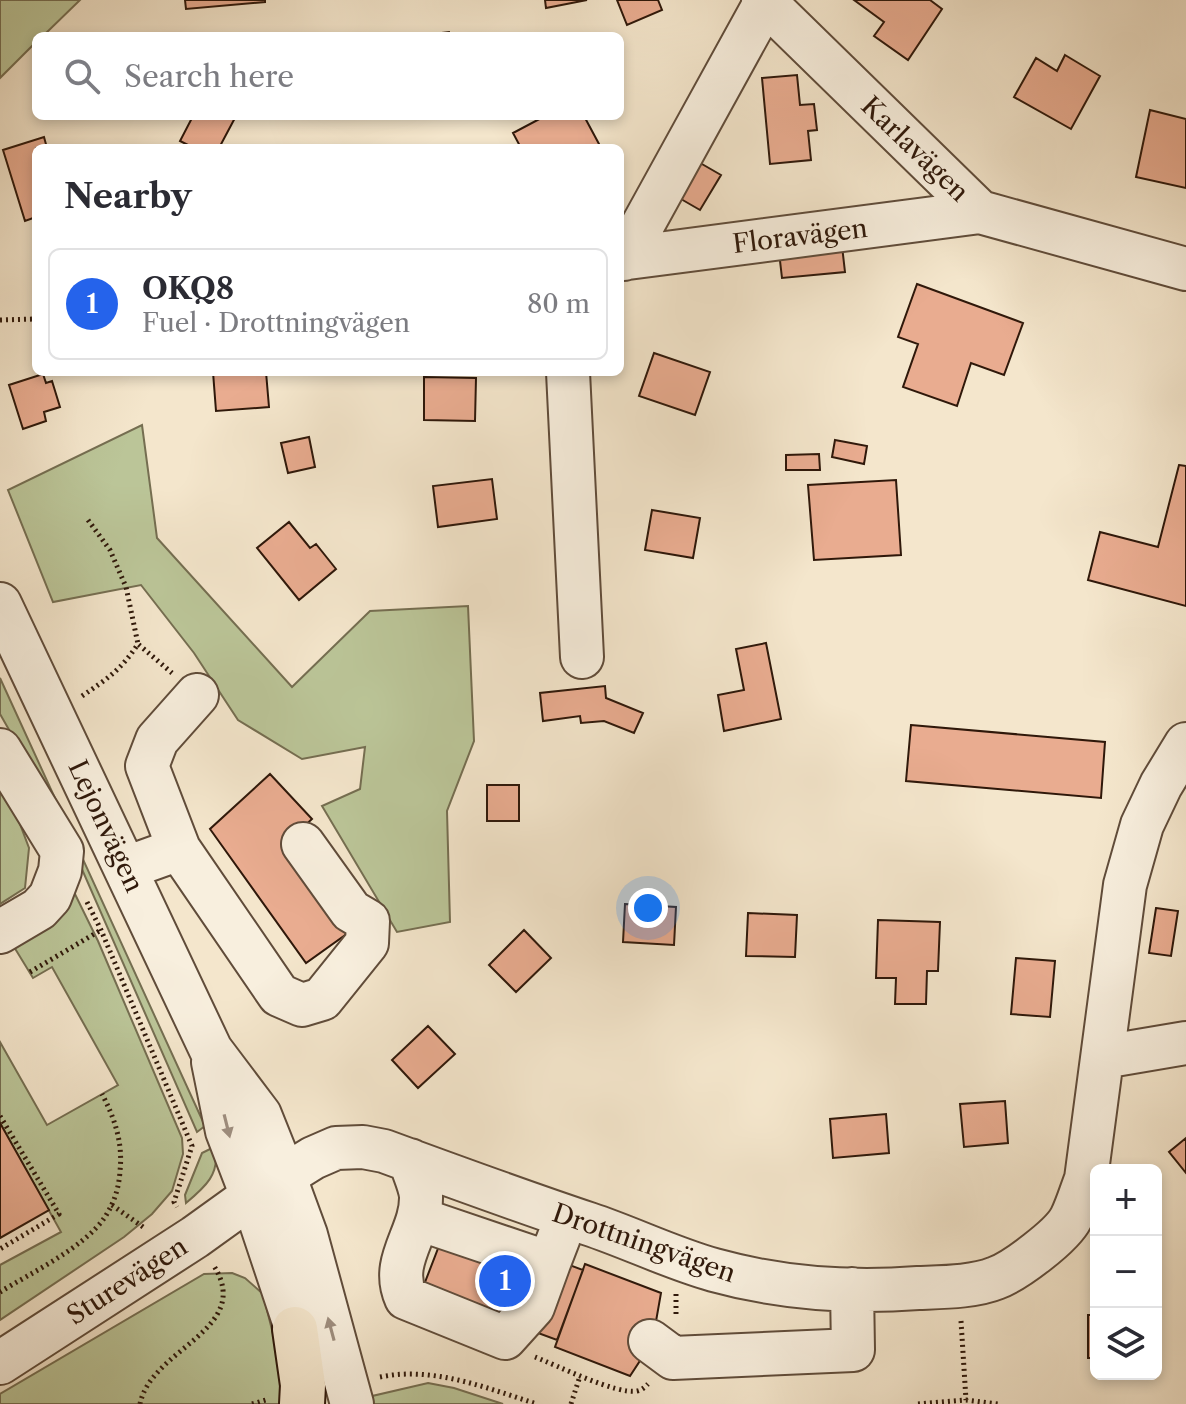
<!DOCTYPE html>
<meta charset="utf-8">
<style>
body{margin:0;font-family:"Libre Caslon Text",serif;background:#f2f2f3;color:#2b2b33}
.controls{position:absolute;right:24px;bottom:24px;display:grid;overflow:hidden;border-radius:12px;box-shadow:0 4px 12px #0003}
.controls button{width:72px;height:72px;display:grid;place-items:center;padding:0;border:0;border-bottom:2px solid #e1e1e2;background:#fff;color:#2b2b33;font:40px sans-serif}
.you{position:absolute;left:648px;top:908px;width:28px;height:28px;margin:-20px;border:6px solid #fff;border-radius:50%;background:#1a73e8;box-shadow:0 0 0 12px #1a73e833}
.badge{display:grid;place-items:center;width:52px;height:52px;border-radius:50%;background:#2563eb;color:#fff;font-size:26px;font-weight:700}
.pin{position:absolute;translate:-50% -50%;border:4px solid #fff;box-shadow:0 2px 8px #0006}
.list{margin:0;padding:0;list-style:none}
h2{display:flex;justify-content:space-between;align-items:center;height:104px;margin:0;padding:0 32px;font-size:34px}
h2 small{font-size:26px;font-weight:400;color:#7c7c81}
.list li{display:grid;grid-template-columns:52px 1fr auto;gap:24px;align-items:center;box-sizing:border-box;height:112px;margin:0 16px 16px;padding:0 16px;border:2px solid #e1e1e2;border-radius:12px}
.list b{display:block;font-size:30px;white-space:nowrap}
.list p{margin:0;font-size:26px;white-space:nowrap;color:#7c7c81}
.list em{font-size:26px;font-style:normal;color:#7c7c81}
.icon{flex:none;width:44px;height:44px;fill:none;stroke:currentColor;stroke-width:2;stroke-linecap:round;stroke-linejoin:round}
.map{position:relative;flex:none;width:1186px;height:1404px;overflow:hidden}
.search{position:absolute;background:#fff;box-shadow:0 4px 12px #0003;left:32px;top:32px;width:592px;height:88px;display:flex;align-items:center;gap:20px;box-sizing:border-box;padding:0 28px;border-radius:12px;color:#7c7c81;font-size:30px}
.panel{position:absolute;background:#fff;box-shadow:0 4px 12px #0003;left:32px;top:144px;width:592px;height:232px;border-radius:12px}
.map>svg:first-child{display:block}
.green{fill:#bbc598;stroke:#756e51;stroke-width:2}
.building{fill:#e9ac90;stroke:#2f180a;stroke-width:2}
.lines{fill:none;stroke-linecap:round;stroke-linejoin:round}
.minor-casing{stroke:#604c3a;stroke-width:46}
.major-casing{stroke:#2f180a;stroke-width:48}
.path{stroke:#2f180a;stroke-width:5;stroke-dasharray:2 4;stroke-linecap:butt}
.minor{stroke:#f8efde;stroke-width:42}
.major{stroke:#f4e6cc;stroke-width:44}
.oneway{fill:#9e8e7f}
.labels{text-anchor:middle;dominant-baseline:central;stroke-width:6;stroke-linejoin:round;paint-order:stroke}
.street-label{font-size:26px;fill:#2f180a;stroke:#f8efde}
</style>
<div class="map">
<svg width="1186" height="1404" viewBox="0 0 1186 1404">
<rect width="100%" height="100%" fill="#f4e6cc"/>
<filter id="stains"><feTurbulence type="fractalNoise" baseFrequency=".0025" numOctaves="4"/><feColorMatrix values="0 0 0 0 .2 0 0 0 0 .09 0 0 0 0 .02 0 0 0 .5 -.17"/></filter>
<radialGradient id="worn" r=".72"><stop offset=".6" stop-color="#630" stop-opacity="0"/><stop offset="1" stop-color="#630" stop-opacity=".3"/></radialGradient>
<!-- green -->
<path class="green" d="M0 0H80L43 36H36V42L0 78Z
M142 425 157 538 292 687 370 611 468 606 474 741 447 811 450 922 397 932 322 806 360 789 365 747 302 759 238 720 194 653 141 585 53 602 8 490Z
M0 678 205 1126 197 1132 60 819 0 714Z
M0 783 15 811 29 848 25 888 0 904Z
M71 886 98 941 182 1138 183 1154 172 1191 152 1214 124 1237 0 1320V1265L61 1232 0 1123V1042L47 1125 118 1085 52 967 33 978 11 942Z
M214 1147C222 1173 204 1188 186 1203L185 1195 202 1153Z
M232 1273 245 1278 263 1294 276 1346 286 1404H0V1394L204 1274Z
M428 1383 454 1388 503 1404H373L368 1397Z"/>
<!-- building -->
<path class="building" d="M185 0H265V2L186 9Z
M545 0H587L546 8Z
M617 0H658L662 10 627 25Z
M854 0H930L942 9 908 60 874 36 884 22Z
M449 32 450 36H416Z
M1065 55 1100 76 1071 129 1014 97 1036 58 1057 71Z
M797 75 800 105 814 104 817 130 808 131 811 160 770 164 762 78Z
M1150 110 1186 119V188L1136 177Z
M193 116H236L219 148H194L180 141Z
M545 116H584L599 144 593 148H521L513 133Z
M44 137 47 148H36V217L25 221 3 150Z
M695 160 721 175 700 210 674 195Z
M842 246 845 272 782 278 779 252Z
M917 284 1023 323 1004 375 971 363 957 406 903 387 918 344 898 337Z
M654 353 710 372 695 415 639 396Z
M213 372H266L269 407 216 411Z
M43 374 46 383 52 381 60 407 44 412 46 421 23 429 9 385Z
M424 377 476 378 475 421 424 420Z
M309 437 315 467 288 473 281 443Z
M835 440 867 446 864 464 832 457Z
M819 454 820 470H786V455Z
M1179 465 1186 466V606L1088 580 1100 532 1158 547Z
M492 479 497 519 438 527 433 486Z
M896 480 901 555 814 560 808 485Z
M652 510 700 518 693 558 645 550Z
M289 522 310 548 316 544 336 569 299 600 257 548Z
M766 643 781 719 724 731 718 695 744 690 736 649Z
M605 686 606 698 643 713 634 733 604 721 581 723 580 716 543 721 540 693Z
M911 725 1105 742 1101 798 906 781Z
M270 774 312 819 285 844 348 933 306 963 210 829Z
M487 785H519V821H487Z
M625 904 676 907 674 945 623 942Z
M1156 908 1178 911 1171 956 1149 953Z
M748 913 797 915 795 957 746 956Z
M878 920 940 922 938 971H927L926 1004H895L896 978H876Z
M524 930 551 958 516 992 489 965Z
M1016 958 1055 961 1050 1017 1011 1014Z
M428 1026 455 1054 418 1088 392 1060Z
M1005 1101 1008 1143 964 1147 960 1104Z
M886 1114 889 1153 833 1158 830 1119Z
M0 1123 49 1210 0 1238Z
M1186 1138V1173L1169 1152Z
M449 1220 583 1270 557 1340 422 1290Z
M585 1264 661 1293 655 1327 647 1350 630 1376 555 1347Z
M1088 1315H1096V1358H1088Z"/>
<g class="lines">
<defs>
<path id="minor" d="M763 0 980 212 1186 269
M620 259 980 212
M624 259 765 3
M568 372 582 657
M0 604 211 1050 260 1115 284 1175 306 1235 352 1404
M0 750 62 851 60 871 50 897 39 909 0 932
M179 849 147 766 157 740 197 695
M126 868 179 849 279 995 302 1005 322 999 367 943 368 921 351 911 303 844
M1103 1057 1186 1043
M213 1062 227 1131 252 1196 307 1361
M410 1160C413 1171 420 1185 421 1196 422 1234 389 1260 406 1298L505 1338 533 1307 549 1263
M419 1219 549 1263 559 1237
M650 1341 673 1358 853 1350 852 1289
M0 1363 195 1237 252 1196 313 1158 336 1148 363 1147 384 1151C452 1176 520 1201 589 1224 631 1238 671 1258 714 1270 779 1288 851 1293 918 1288 942 1287 974 1287 996 1278 1015 1271 1062 1236 1071 1218 1077 1206 1081 1192 1086 1179L1125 885 1142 825 1161 785 1186 744"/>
<path id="major" d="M295 1329 303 1385 302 1404"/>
</defs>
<!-- minor casing -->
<use href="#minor" class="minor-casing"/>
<!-- major casing -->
<use href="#major" class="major-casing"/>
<!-- path -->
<path class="path" d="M0 320 36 319
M88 520 110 550 126 587 138 644
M82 696C107 679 121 670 138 644L172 673
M87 902 101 930 192 1146 174 1202 177 1207
M30 972 101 930
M0 1116 59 1214 0 1249
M112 1205 143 1227
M0 1292C31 1273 85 1247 105 1217 114 1203 119 1188 120 1171 123 1143 115 1119 102 1094
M676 1294V1316
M961 1321 966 1400
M535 1357C556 1365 617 1395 637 1391 642 1390 645 1387 648 1384
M380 1377C434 1366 486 1388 537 1404
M140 1404C151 1348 254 1330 214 1266
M252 1404 266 1400
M571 1404 580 1376
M918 1404 966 1400 998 1404"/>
<!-- minor -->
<use href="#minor" class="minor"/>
<!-- major -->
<use href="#major" class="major"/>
</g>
<!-- one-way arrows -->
<defs><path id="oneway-solid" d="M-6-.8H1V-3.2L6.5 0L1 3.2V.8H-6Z" transform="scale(2)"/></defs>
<g class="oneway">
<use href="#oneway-solid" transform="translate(227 1126) rotate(76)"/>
<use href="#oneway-solid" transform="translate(331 1329) rotate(-105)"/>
</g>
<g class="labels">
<!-- street labels -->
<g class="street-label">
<text transform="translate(915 149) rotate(44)">Karlavägen</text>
<text transform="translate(800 236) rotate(-7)">Floravägen</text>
<text transform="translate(106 826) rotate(65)">Lejonvägen</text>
<text transform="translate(644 1243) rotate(19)">Drottningvägen</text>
<text transform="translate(127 1281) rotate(-33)">Sturevägen</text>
</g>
</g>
<rect width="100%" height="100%" filter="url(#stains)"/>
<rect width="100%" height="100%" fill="url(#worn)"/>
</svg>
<div class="controls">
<button>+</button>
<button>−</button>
<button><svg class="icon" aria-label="layers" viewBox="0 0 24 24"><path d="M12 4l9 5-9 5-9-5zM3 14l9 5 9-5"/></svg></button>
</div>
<div class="you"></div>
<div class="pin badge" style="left:505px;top:1281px">1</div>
<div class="search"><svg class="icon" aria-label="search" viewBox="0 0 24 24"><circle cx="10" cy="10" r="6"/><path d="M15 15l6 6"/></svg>Search here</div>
<section class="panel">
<h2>Nearby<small></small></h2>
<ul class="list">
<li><span class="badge">1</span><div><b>OKQ8</b><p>Fuel · Drottningvägen</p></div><em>80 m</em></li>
</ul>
</section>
</div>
